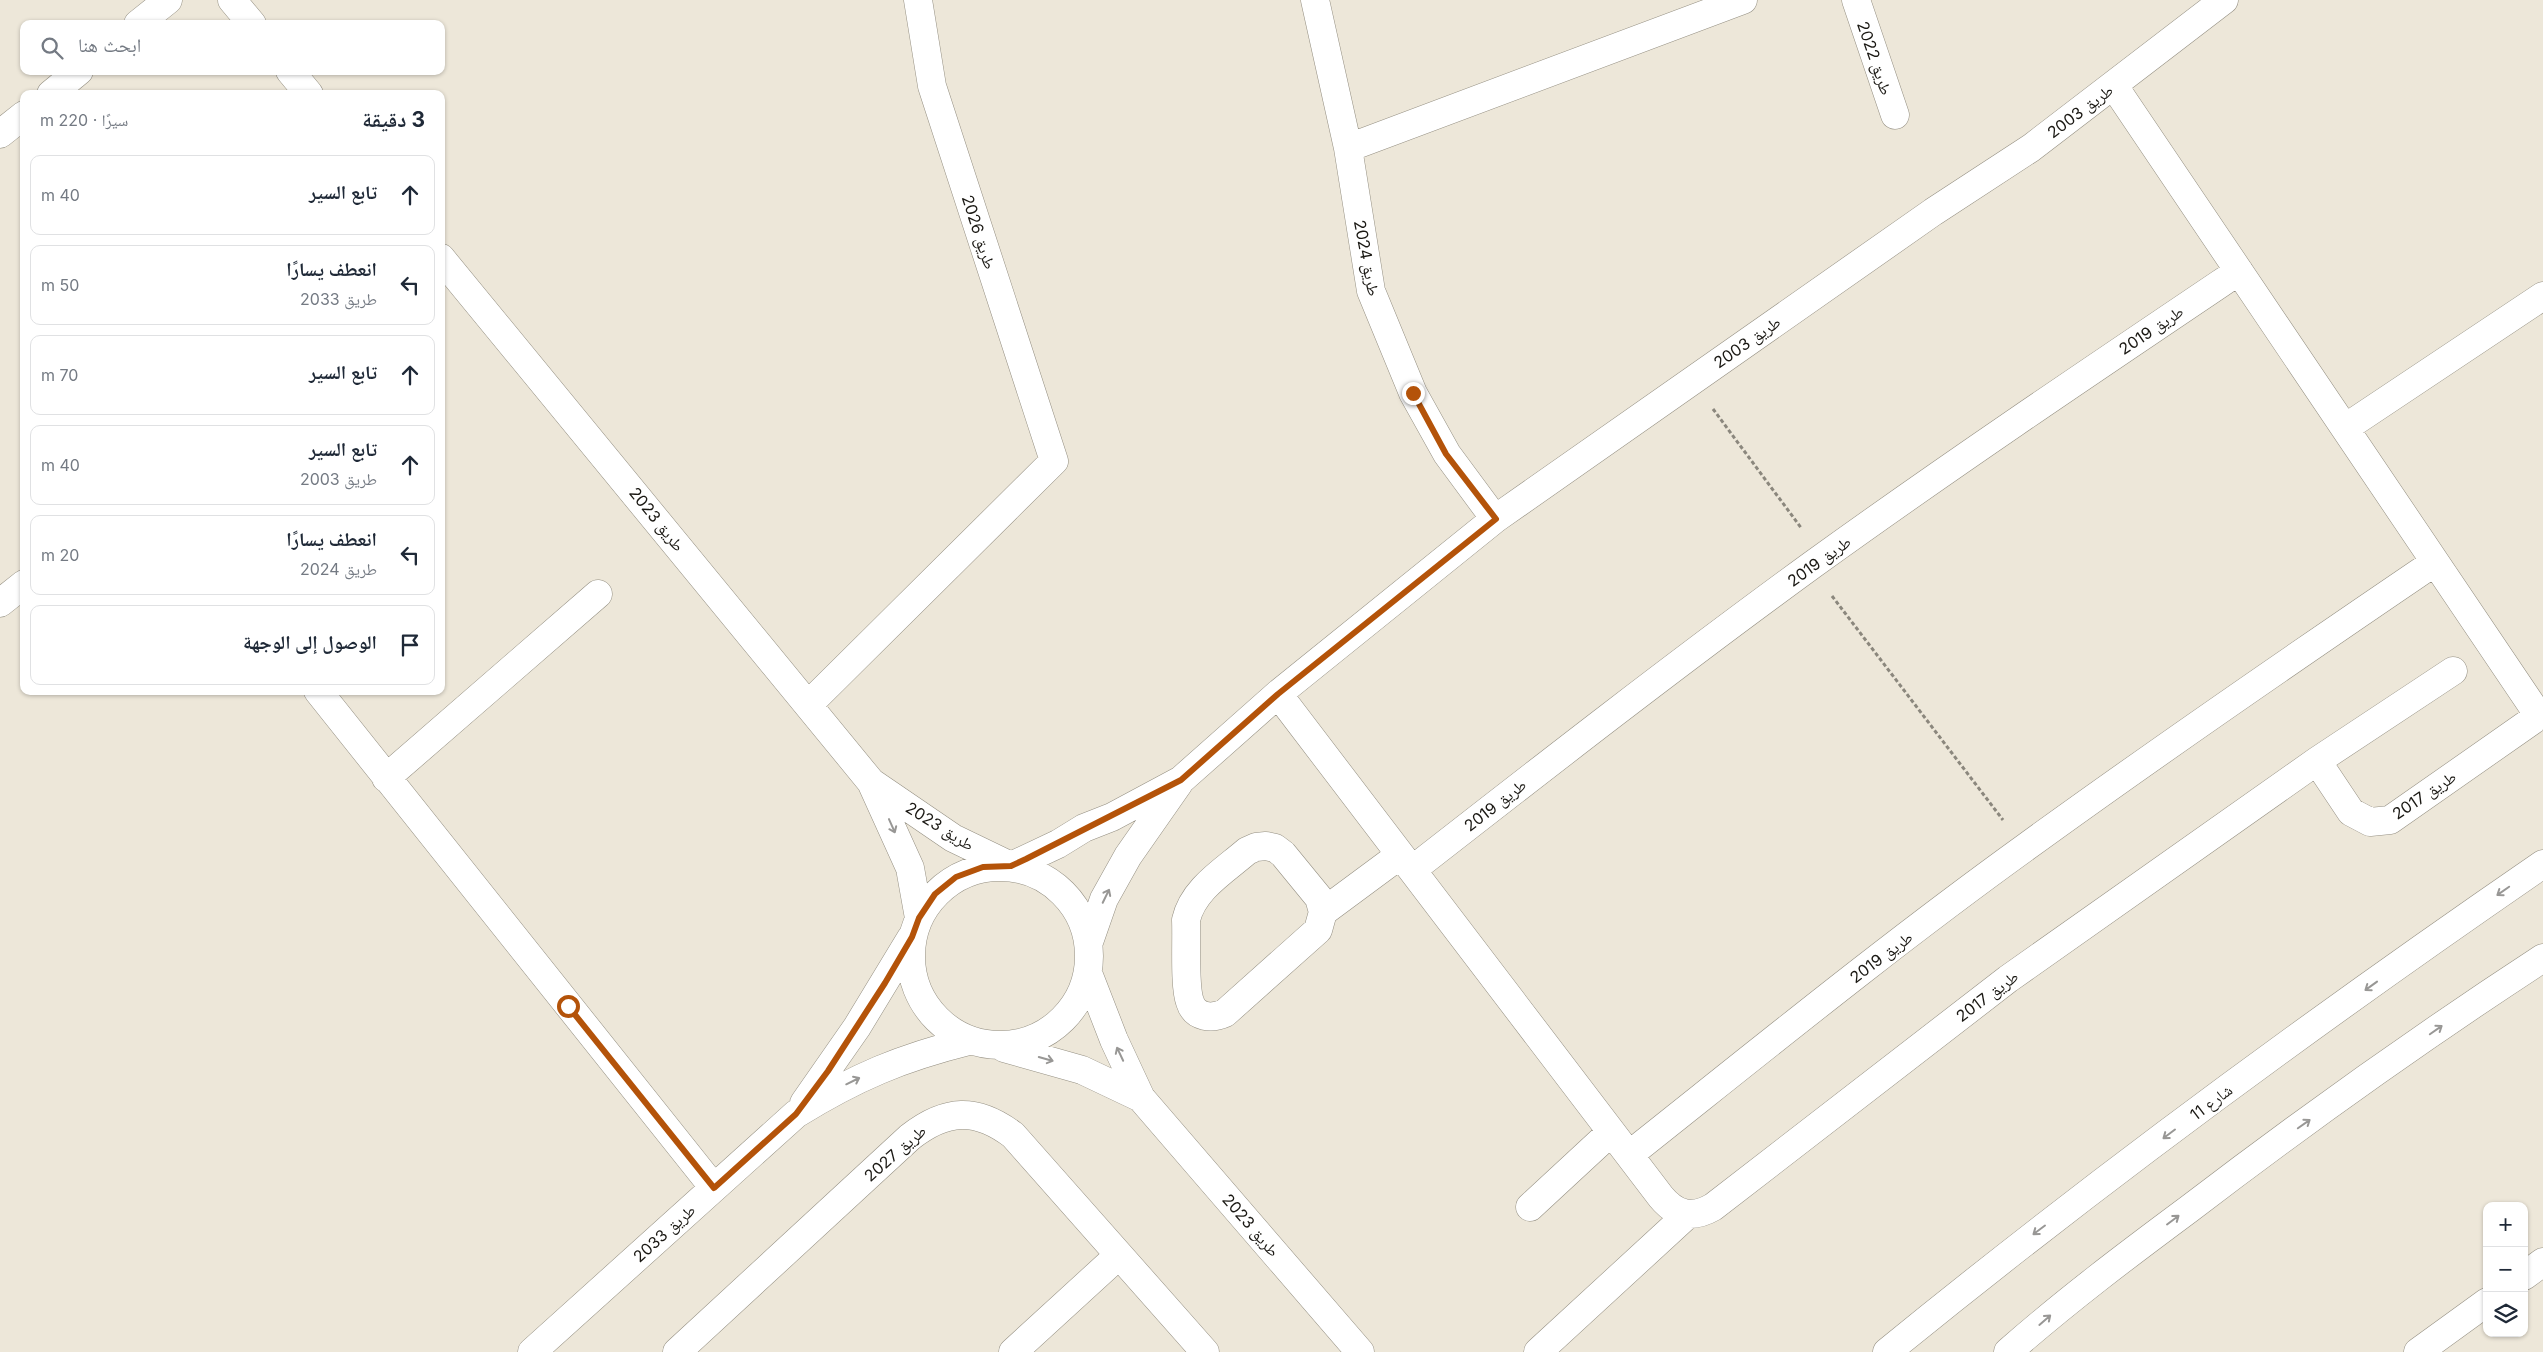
<!DOCTYPE html>
<html lang="ar">
<meta charset="utf-8">
<style>
body{margin:0;font-family:Inter,"Noto Naskh Arabic",sans-serif;background:#f6f6f7;color:#1f2937;direction:rtl}
.controls{position:absolute;right:15px;bottom:15px;display:grid;overflow:hidden;border-radius:10px;box-shadow:0 1px 4px #0004}
.controls button{width:45px;height:45px;display:grid;place-items:center;padding:0;border:0;border-bottom:1px solid #e0e1e3;background:#fff;color:#1f2937;font:25px sans-serif}
.stop{position:absolute;width:15px;height:15px;margin:-11px;border:4px solid #b45309;border-radius:50%;background:#fff}
.stop.end{background:#b45309;border-color:#fff;box-shadow:0 1px 5px #0008}
.list{margin:0;padding:0;list-style:none}
h2{display:flex;justify-content:space-between;align-items:center;height:65px;margin:0;padding:0 20px;font-size:21px}
h2 small{font-size:16px;font-weight:400;color:#747a83}
.list li{display:grid;grid-template-columns:32px 1fr auto;gap:15px;align-items:center;box-sizing:border-box;height:80px;margin:0 10px 10px;padding:0 10px;border:1px solid #e0e1e3;border-radius:10px}
.list b{display:block;font-size:19px;white-space:nowrap}
.list p{margin:0;font-size:16px;white-space:nowrap;color:#747a83}
.list em{font-size:16px;font-style:normal;color:#747a83}
.icon{flex:none;width:28px;height:28px;fill:none;stroke:currentColor;stroke-width:2;stroke-linecap:round;stroke-linejoin:round}
.map{position:relative;flex:none;width:2543px;height:1352px;overflow:hidden;direction:ltr}
.search{position:absolute;background:#fff;box-shadow:0 1px 4px #0004;left:20px;top:20px;width:425px;height:55px;display:flex;align-items:center;gap:12px;box-sizing:border-box;padding:0 18px;border-radius:10px;color:#747a83;font-size:19px}
.panel{position:absolute;background:#fff;box-shadow:0 1px 4px #0004;left:20px;top:90px;width:425px;height:605px;border-radius:10px;direction:rtl}
.map>svg:first-child{display:block}
.lines{fill:none;stroke-linecap:round;stroke-linejoin:round}
.minor-casing{stroke:#948f82;stroke-width:29}
.path{stroke:#8b877d;stroke-width:3;stroke-dasharray:4 2.5;stroke-linecap:butt}
.minor{stroke:#fff;stroke-width:28}
.oneway{stroke:#989795}
.route{stroke:#b45309;stroke-width:6}
.labels{text-anchor:middle;dominant-baseline:central;stroke-width:4.5;stroke-linejoin:round;paint-order:stroke}
.street-label{font-size:16px;fill:#1a1813;stroke:#fff}
</style>
<div class="map">
<svg width="2543" height="1352" viewBox="0 0 2543 1352">
<rect width="100%" height="100%" fill="#ede7d9"/>
<g class="lines">
<defs>
<path id="minor" d="M232 0 252 24
M1315 0 1348 148 1371 291 1413 393 1447 454 1495 519
M1856 0 1895 115
M138 24 168 0
M290 71 309 94
M2114 86 2539 716
M51 94 79 71
M0 134 24 115
M1348 148 1743 0
M441 258 871 782 910 868 919 918
M2345 428 2543 296
M0 603 24 584
M318 691 714 1188
M1278 694 1661 1197C1676 1215 1692 1219 1713 1207L2008 979 2317 761 2453 671
M809 704 1054 461 932 86 918 0
M2317 761 2351 812 2370 822 2390 820 2543 713
M386 778 598 594
M871 782 953 838 1011 866 1058 844 1084 828 1112 817 1181 780 1278 694 1495 519 1933 212 2031 148 2224 0
M1266 846 1275 848 1283 854 1319 898 1323 912 1318 930 1225 1013C1212 1019 1195 1018 1190 1002 1184 986 1187 940 1186 920 1193 889 1224 871 1247 851L1256 847Z
M911 956a89 89 0 1 1 178 0a89 89 0 1 1-178 0Z
M1412 870C1544 767 1676 664 1812 565 1952 464 2095 368 2239 271
M1323 912 1400 855
M1089 942 1104 899 1128 856 1179 783
M1088 973 1114 1040 1141 1098 1360 1352
M1004 1048 1082 1070 1141 1098
M804 1103 857 1027 911 938
M1629 1155C1760 1051 1890 945 2026 847 2161 749 2298 655 2435 562
M1530 1207 1611 1132
M2524 1276 2543 1262
M532 1352 796 1114C856 1077 901 1058 969 1041
M677 1352 910 1137C946 1109 976 1107 1013 1135L1205 1352
M1013 1352 1119 1255
M1538 1352 1688 1214
M1887 1352C2098 1180 2319 1018 2543 864
M2008 1352C2066 1301 2127 1255 2189 1209 2304 1121 2422 1037 2543 958
M2418 1352 2487 1302"/>
</defs>
<!-- minor casing -->
<use href="#minor" class="minor-casing"/>
<!-- path -->
<path class="path" d="M1713 409 1802 529
M1832 596 2003 820"/>
<!-- minor -->
<use href="#minor" class="minor"/>
</g>
<!-- one-way arrows -->
<defs><path id="oneway-shaft" d="M-6 0H5M1.5-3L5.5 0L1.5 3" fill="none" stroke-width="1.6" stroke-linecap="round" stroke-linejoin="round" transform="scale(1.25)"/></defs>
<g class="oneway">
<use href="#oneway-shaft" transform="translate(892 826) rotate(66)"/>
<use href="#oneway-shaft" transform="translate(2503 891) rotate(145)"/>
<use href="#oneway-shaft" transform="translate(1106 896) rotate(-64)"/>
<use href="#oneway-shaft" transform="translate(2371 986) rotate(144)"/>
<use href="#oneway-shaft" transform="translate(2436 1030) rotate(-35)"/>
<use href="#oneway-shaft" transform="translate(1120 1054) rotate(-115)"/>
<use href="#oneway-shaft" transform="translate(1046 1059) rotate(16)"/>
<use href="#oneway-shaft" transform="translate(853 1081) rotate(-26)"/>
<use href="#oneway-shaft" transform="translate(2304 1124) rotate(-35)"/>
<use href="#oneway-shaft" transform="translate(2169 1134) rotate(143)"/>
<use href="#oneway-shaft" transform="translate(2173 1220) rotate(-37)"/>
<use href="#oneway-shaft" transform="translate(2039 1230) rotate(143)"/>
<use href="#oneway-shaft" transform="translate(2045 1320) rotate(-41)"/>
</g>
<g class="lines">
<!-- route -->
<path class="route" d="M568 1006 714 1188 796 1114 828 1071 885 983 912 937 919 918 935 894 956 877 983 867 1011 866 1026 859 1181 780 1278 694 1496 519 1446 454 1413 393"/>
</g>
<g class="labels">
<!-- street labels -->
<g class="street-label">
<text transform="translate(1875 58) rotate(71)">طريق 2022</text>
<text transform="translate(2080 111) rotate(-37)">طريق 2003</text>
<text transform="translate(979 232) rotate(72)">طريق 2026</text>
<text transform="translate(1367 258) rotate(79)">طريق 2024</text>
<text transform="translate(2151 330) rotate(-34)">طريق 2019</text>
<text transform="translate(1747 342) rotate(-35)">طريق 2003</text>
<text transform="translate(657 519) rotate(51)">طريق 2023</text>
<text transform="translate(1819 561) rotate(-36)">طريق 2019</text>
<text transform="translate(2424 795) rotate(-34)">طريق 2017</text>
<text transform="translate(1495 805) rotate(-38)">طريق 2019</text>
<text transform="translate(940 826) rotate(32)">طريق 2023</text>
<text transform="translate(1881 957) rotate(-37)">طريق 2019</text>
<text transform="translate(1987 996) rotate(-37)">طريق 2017</text>
<text transform="translate(2211 1102) rotate(-37)">شارع 11</text>
<text transform="translate(895 1153) rotate(-41)">طريق 2027</text>
<text transform="translate(1251 1225) rotate(49)">طريق 2023</text>
<text transform="translate(664 1233) rotate(-42)">طريق 2033</text>
</g>
</g>
</svg>
<div class="controls">
<button>+</button>
<button>−</button>
<button><svg class="icon" aria-label="layers" viewBox="0 0 24 24"><path d="M12 4l9 5-9 5-9-5zM3 14l9 5 9-5"/></svg></button>
</div>
<div class="stop" style="left:568px;top:1006px"></div>
<div class="stop end" style="left:1413px;top:393px"></div>
<div class="search"><svg class="icon" aria-label="search" viewBox="0 0 24 24"><circle cx="10" cy="10" r="6"/><path d="M15 15l6 6"/></svg>ابحث هنا</div>
<section class="panel">
<h2>3 دقيقة<small>سيرًا · 220 m</small></h2>
<ul class="list">
<li><svg class="icon" aria-label="ahead" viewBox="0 0 24 24"><path d="M12 20V5M6 11l6-6 6 6"/></svg><div><b>تابع السير</b></div><em>40 m</em></li>
<li><svg class="icon" aria-label="left" viewBox="0 0 24 24"><path d="M17 20v-9H6M10 6l-5 5 5 5"/></svg><div><b>انعطف يسارًا</b><p>طريق 2033</p></div><em>50 m</em></li>
<li><svg class="icon" aria-label="ahead" viewBox="0 0 24 24"><path d="M12 20V5M6 11l6-6 6 6"/></svg><div><b>تابع السير</b></div><em>70 m</em></li>
<li><svg class="icon" aria-label="ahead" viewBox="0 0 24 24"><path d="M12 20V5M6 11l6-6 6 6"/></svg><div><b>تابع السير</b><p>طريق 2003</p></div><em>40 m</em></li>
<li><svg class="icon" aria-label="left" viewBox="0 0 24 24"><path d="M17 20v-9H6M10 6l-5 5 5 5"/></svg><div><b>انعطف يسارًا</b><p>طريق 2024</p></div><em>20 m</em></li>
<li><svg class="icon" aria-label="arrive" viewBox="0 0 24 24"><path d="M6 21V4h12l-3 4 3 4H6"/></svg><div><b>الوصول إلى الوجهة</b></div></li>
</ul>
</section>
</div>
